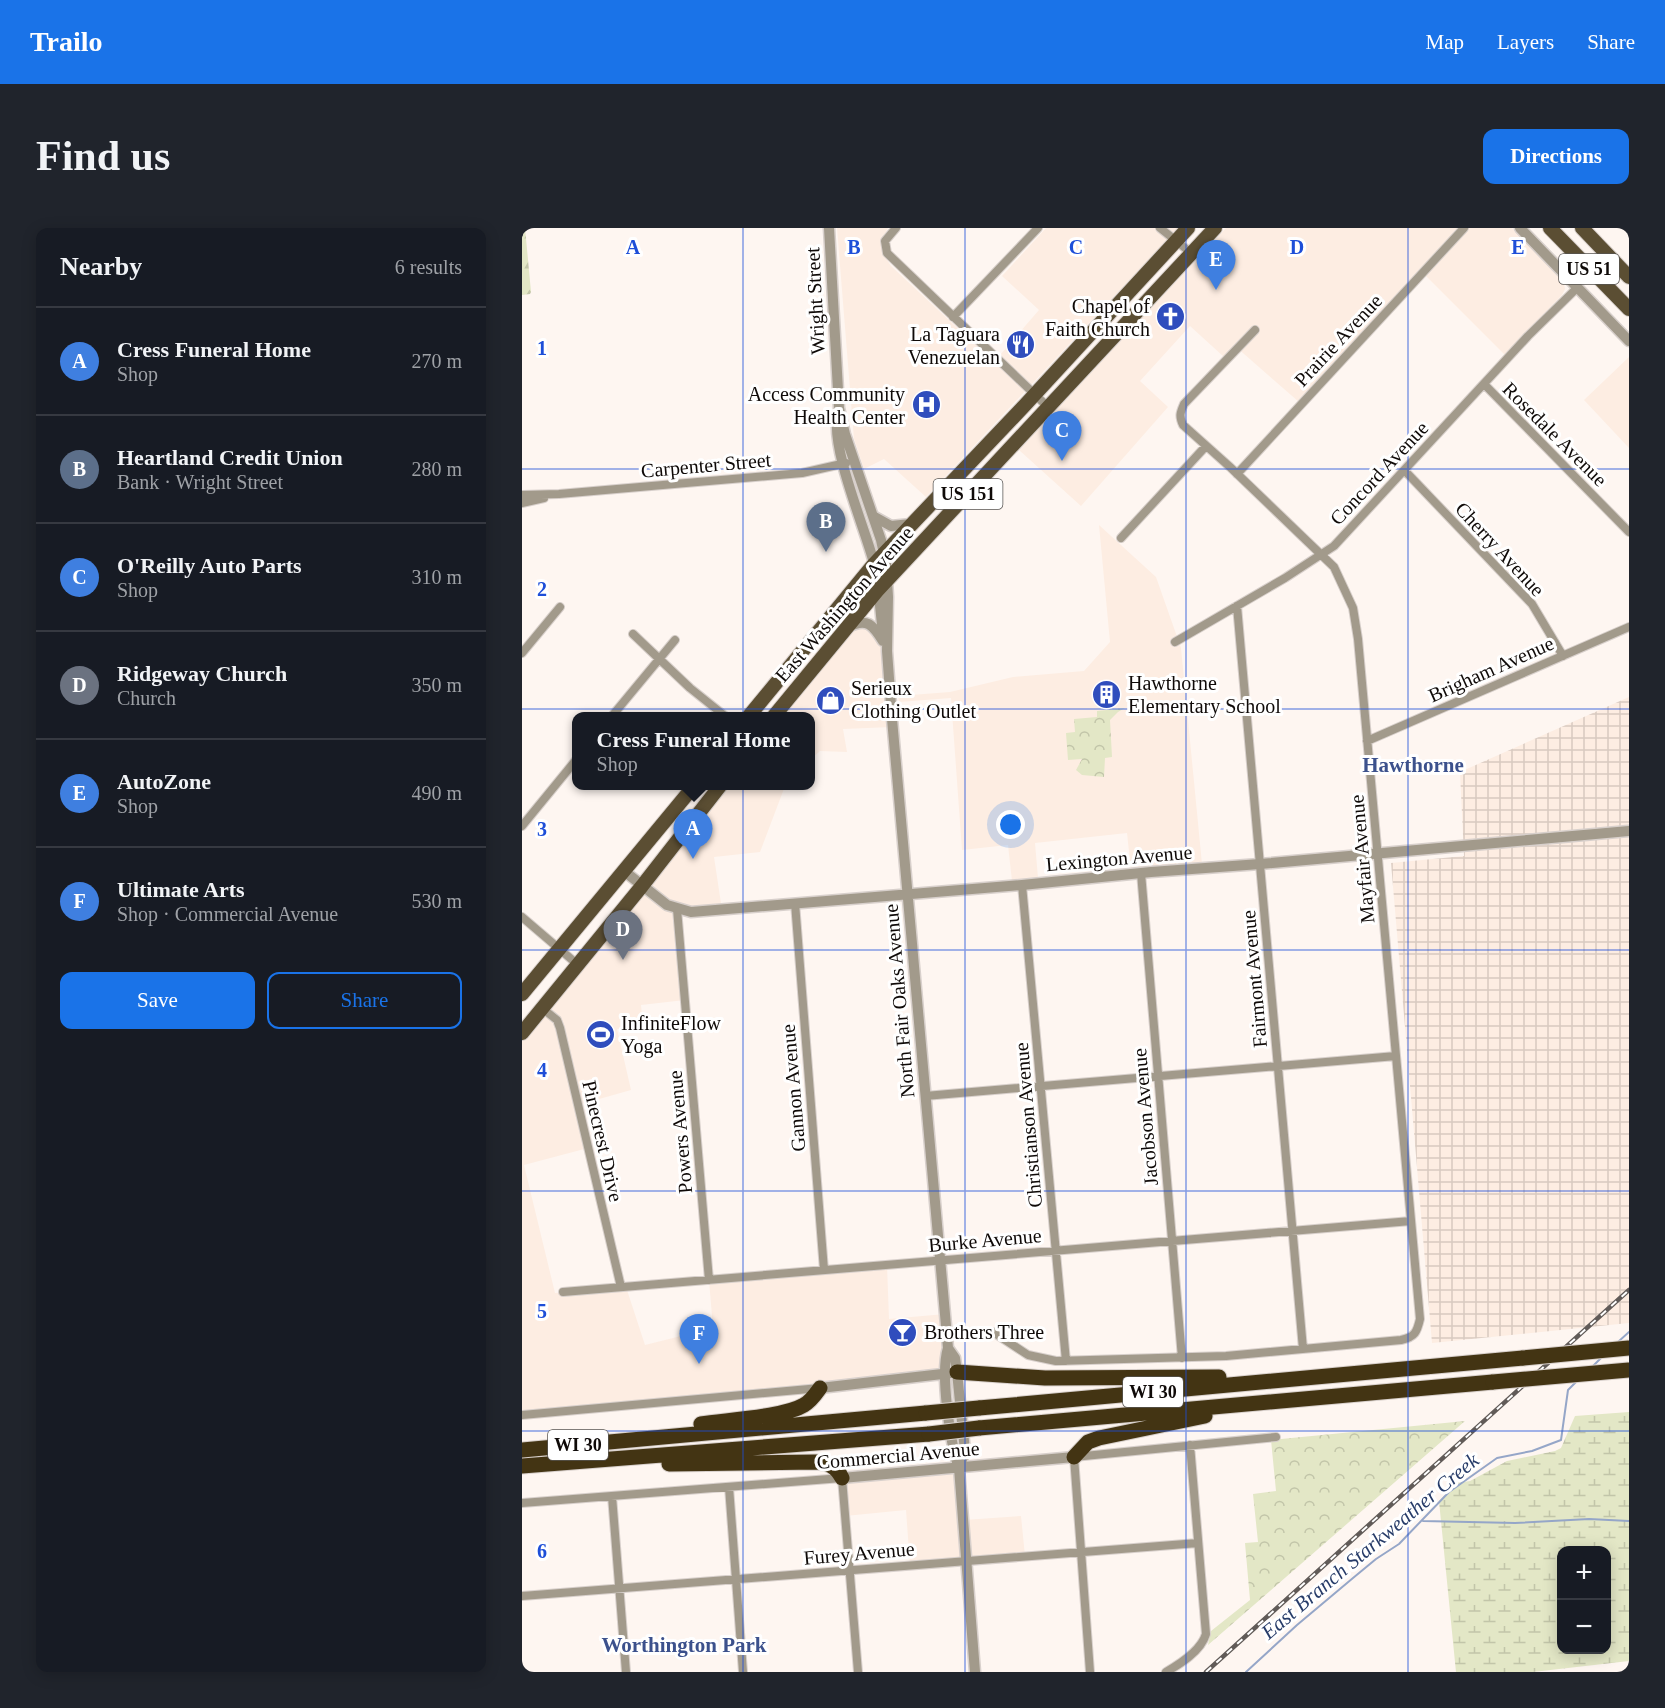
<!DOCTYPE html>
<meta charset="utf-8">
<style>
body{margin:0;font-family:Georgia,serif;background:#20242c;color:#f1f3f6}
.controls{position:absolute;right:18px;bottom:18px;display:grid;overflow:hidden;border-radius:12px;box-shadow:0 3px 15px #0003}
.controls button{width:54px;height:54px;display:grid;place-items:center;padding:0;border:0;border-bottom:2px solid #363941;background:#171b24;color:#f1f3f6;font:30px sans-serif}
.you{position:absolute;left:489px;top:597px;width:21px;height:21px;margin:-15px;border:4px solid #fff;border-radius:50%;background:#1a73e8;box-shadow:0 0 0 9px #1a73e833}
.badge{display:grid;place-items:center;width:39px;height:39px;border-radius:50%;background:#1a73e8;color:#fff;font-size:20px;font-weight:700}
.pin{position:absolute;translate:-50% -50px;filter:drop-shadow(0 2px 3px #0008)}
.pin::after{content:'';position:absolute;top:32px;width:21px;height:18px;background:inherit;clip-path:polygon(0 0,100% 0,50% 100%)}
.popup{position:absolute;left:50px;top:484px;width:243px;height:78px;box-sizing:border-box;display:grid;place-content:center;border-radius:12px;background:#171b24;filter:drop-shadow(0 2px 4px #0005);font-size:20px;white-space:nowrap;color:#9ea1a6}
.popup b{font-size:22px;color:#f1f3f6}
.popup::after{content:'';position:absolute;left:50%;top:100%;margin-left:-12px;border:12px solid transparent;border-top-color:#171b24}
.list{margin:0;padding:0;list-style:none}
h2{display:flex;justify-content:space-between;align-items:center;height:78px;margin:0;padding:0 24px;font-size:26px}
h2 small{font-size:20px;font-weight:400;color:#9ea1a6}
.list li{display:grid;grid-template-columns:39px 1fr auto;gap:18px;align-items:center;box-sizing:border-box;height:108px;padding:0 24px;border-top:2px solid #363941}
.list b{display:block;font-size:22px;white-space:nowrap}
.list p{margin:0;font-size:20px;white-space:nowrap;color:#9ea1a6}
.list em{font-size:20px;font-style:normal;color:#9ea1a6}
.actions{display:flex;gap:12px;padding:18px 24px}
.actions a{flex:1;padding:14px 0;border:2px solid #1a73e8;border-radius:12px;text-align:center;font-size:21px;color:#1a73e8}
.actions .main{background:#1a73e8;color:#fff}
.map{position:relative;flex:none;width:1107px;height:1444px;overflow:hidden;border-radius:12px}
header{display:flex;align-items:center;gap:36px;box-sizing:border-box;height:84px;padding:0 30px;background:#1a73e8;color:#fff}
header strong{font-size:28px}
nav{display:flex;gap:33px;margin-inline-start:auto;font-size:21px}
.intro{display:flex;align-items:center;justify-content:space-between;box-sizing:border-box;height:144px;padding:0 36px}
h1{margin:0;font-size:42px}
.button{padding:15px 27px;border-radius:12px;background:#1a73e8;color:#fff;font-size:21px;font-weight:700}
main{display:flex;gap:36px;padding:0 36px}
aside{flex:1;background:#171b24;border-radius:12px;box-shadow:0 3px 15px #0003}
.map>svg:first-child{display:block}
.built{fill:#fdede2}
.industrial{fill:url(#industrial-grid)}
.forest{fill:url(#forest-firs)}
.wetland{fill:url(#wetland-marsh);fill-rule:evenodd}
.park{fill:url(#park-crowns)}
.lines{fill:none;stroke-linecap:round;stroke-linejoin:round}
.stream{stroke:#95a6c8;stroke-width:2}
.minor-casing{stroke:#d8d0cc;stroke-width:10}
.tertiary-casing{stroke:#d8d0cc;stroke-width:13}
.primary-casing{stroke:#d8d0cc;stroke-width:16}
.motorway-casing{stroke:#d8d0cc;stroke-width:17}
.minor{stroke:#a29a8b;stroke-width:8}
.tertiary{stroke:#a29a8b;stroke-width:10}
.primary{stroke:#5b4e33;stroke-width:14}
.motorway{stroke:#433413;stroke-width:15}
.rail-casing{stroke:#615b58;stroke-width:4.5}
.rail{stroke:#fff;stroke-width:2;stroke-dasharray:7;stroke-linecap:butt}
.motorway-bridge-casing{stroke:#d8d0cc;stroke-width:17;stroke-linecap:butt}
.motorway-bridge{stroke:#433413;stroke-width:15}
.grid{fill:none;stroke:#1d4ed8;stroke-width:1.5;stroke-opacity:0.55}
.labels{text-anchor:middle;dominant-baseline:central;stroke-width:6;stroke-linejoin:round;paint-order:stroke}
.shield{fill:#fff;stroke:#575452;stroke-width:1.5}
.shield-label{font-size:18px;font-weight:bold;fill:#0f0a08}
.street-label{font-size:20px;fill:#0f0a08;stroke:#fff}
.poi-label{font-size:20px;fill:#0f0a08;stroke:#fff;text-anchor:start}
.neighbourhood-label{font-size:21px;font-weight:bold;fill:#3c518c;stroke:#fff}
.water-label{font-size:21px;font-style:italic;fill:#273c69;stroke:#fff}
.grid-label{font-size:20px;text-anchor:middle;font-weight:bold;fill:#1d4ed8;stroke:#fff;stroke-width:6;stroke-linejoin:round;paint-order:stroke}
</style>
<header>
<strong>Trailo</strong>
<nav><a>Map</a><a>Layers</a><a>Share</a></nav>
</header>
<div class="intro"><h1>Find us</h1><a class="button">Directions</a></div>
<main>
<aside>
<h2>Nearby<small>6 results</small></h2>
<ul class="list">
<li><span class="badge" style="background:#3f7fe0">A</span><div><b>Cress Funeral Home</b><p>Shop</p></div><em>270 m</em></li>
<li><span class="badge" style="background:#5c6f8a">B</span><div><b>Heartland Credit Union</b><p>Bank · Wright Street</p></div><em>280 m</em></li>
<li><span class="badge" style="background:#3f7fe0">C</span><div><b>O'Reilly Auto Parts</b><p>Shop</p></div><em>310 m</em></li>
<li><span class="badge" style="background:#6b7280">D</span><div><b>Ridgeway Church</b><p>Church</p></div><em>350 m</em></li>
<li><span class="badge" style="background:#3f7fe0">E</span><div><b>AutoZone</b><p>Shop</p></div><em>490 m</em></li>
<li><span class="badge" style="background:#3f7fe0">F</span><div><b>Ultimate Arts</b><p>Shop · Commercial Avenue</p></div><em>530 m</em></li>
</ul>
<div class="actions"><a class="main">Save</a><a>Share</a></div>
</aside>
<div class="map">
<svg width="1107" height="1444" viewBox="0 0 1107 1444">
<defs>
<pattern id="industrial-grid" width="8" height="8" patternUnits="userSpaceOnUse" patternTransform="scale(1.5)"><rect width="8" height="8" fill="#fdede2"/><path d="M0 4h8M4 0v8" fill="none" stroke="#d8cac0"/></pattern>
<pattern id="forest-firs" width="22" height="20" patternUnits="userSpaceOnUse" patternTransform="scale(1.5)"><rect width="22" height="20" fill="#e3e7c6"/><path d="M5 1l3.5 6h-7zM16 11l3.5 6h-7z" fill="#c2c5a9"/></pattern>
<pattern id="wetland-marsh" width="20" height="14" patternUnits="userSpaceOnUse" patternTransform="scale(1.5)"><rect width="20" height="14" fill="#e3e7c6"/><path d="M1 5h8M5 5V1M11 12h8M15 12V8" fill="none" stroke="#c2c5a9"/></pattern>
<pattern id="park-crowns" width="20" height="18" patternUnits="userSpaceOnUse" patternTransform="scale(1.5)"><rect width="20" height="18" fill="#e3e7c6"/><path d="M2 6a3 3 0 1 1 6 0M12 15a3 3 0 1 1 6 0" fill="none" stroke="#c2c5a9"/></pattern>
</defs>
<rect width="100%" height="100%" fill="#fef6f1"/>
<!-- built -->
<path class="built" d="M315 0H366L359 14 362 27 369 38 472 134 517 82 480 48 524 0H656L404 269 362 231 342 241 332 211Z
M704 0H990L1038 50 1042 56 1043 61 1040 67 983 127 898 42 777 174 713 118 702 129 668 98 618 153 646 179 559 278 497 222Z
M1107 129V220L1062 172Z
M577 297 634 349 659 420 680 636 609 642 605 605 513 615 516 650 490 653 486 617 440 622 429 470 377 474 376 468 428 464 491 449 562 443 588 414Z
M338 394 362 415 370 499 321 501 325 524 298 523 288 532V488H252Z
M198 558H263L238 624 192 629 200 682 156 681 163 772 119 777 121 798 95 801 109 862 56 877 66 920 2 937 33 1065 104 1059 123 1117 191 1100 187 1052 365 1037 367 1091 423 1086 422 1146 0 1187V805Z
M437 1240 442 1292 499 1288 503 1328 388 1337 384 1282 323 1288 320 1250Z"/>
<!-- industrial -->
<path class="industrial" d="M1107 469V1095L910 1115 869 635 942 628 938 544Z"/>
<!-- forest -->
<path class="forest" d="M0 0H3L9 64 8 66 0 67Z"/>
<!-- wetland -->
<path class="wetland" d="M1107 1184V1433L1011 1444H934L917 1273 935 1255 948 1253 985 1233 1033 1223 1039 1220 1053 1188ZM1040 1322H1084V1422H1040Z"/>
<!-- park -->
<path class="park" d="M603 480 596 484 588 492 590 529 583 530 582 549 560 547 554 542 560 531 546 532 544 505 553 504 552 491 575 489V483Z
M943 1193 686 1417 689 1403 728 1372 723 1315 736 1314 731 1266 754 1263 749 1212Z"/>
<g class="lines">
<!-- stream -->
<path class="stream" d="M1096 1114 1107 1104
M1070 1139 1081 1128
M901 1293 993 1295 1067 1291 1107 1293
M724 1444 775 1397 831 1350 854 1331 877 1316 927 1264 975 1230 1010 1223 1039 1212 1046 1162 1055 1153"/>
<defs>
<path id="minor" d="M374 0 363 13 365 25 527 180
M638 0 668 24
M431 89 516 0
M962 156 1107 304
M883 243 1010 376 1041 428
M715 246 942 0
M0 267 37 266 280 245 324 235
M0 275 22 270
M599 310 684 218
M715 378 781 1121
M111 406 168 460 203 488
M653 414 763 350 812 318 1006 108 1055 60
M0 425 38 379
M90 488 153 412
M845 513 1107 399
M0 598 54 532
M619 645 660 1130
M500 657 544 1133
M273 675 302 1042
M155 681 187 1052
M0 689 55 736
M20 780 35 792 38 800 99 1059
M403 868 874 828
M41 1064 889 993
M425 1106 471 1104 506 1127 534 1133 704 1128 879 1112C893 1109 895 1104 898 1091L836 411 831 380 812 339 708 239 661 197C657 188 658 185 662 176L733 102
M0 1187 298 1160
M207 1259 221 1444
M90 1268 104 1444
M0 1275 320 1250 336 1444
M0 1368 676 1315
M568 1444 552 1229 754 1209
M644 1444C658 1436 679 1423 684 1406L668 1217"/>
<path id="tertiary" d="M307 0 317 180 323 206 359 312 364 335 366 369 365 423 370 491 426 1120C418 1145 428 1215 437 1240L453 1444
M998 0 1107 113
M316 187C308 219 343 300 352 335 357 358 358 382 361 405
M351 288 369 298 389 296
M326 399C345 389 351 397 361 413
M102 643 145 677 169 684 500 657 629 644 738 636 1107 603
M426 1120 433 1130 435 1144 443 1223 437 1240
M298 1160 429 1145
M320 1250 552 1229"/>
<path id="primary" d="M1028 0 1107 81
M1060 0 1107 49
M227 488 352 336 503 177 666 0
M252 488 355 363 693 0
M0 766 172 558
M0 805 120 658 198 558"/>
<path id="motorway" d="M435 1144 523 1150 697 1149
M457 1180 1001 1130
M179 1196C204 1192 262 1189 282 1177 289 1173 293 1167 298 1160
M457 1200 971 1154
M0 1222 404 1185
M552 1229 566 1214 577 1210 683 1188
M147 1236 294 1234C306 1235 314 1238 320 1250
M0 1238 407 1206"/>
</defs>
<!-- minor casing -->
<use href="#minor" class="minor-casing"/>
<!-- tertiary casing -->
<use href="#tertiary" class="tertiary-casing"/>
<!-- primary casing -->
<use href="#primary" class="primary-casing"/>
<!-- motorway casing -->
<use href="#motorway" class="motorway-casing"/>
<!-- minor -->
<use href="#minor" class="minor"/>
<!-- tertiary -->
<use href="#tertiary" class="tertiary"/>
<!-- primary -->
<use href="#primary" class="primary"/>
<!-- motorway -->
<use href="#motorway" class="motorway"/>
<defs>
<path id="rail" d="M684 1444 1107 1062"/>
</defs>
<!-- rail casing -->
<use href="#rail" class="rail-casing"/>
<!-- rail -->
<use href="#rail" class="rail"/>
<defs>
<path id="motorway-bridge" d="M1001 1130 1107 1120
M971 1154 1107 1142
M404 1185 457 1180
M407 1206 457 1200"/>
</defs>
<!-- motorway-bridge casing -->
<use href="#motorway-bridge" class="motorway-bridge-casing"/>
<!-- motorway-bridge -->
<use href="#motorway-bridge" class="motorway-bridge"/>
</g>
<!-- grid -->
<path class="grid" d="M221 0V1444M443 0V1444M664 0V1444M886 0V1444M0 241H1107M0 481H1107M0 722H1107M0 963H1107M0 1203H1107"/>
<!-- icons -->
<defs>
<symbol id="church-disc" viewBox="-11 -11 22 22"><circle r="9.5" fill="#2f4dbd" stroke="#fff"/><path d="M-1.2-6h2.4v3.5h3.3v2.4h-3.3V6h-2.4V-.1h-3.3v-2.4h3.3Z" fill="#fff"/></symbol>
<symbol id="restaurant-disc" viewBox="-11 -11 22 22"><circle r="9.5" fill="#2f4dbd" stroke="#fff"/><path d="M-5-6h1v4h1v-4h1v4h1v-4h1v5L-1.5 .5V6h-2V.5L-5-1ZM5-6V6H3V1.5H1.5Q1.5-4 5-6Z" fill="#fff"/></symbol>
<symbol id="hospital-disc" viewBox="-11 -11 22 22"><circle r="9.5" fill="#2f4dbd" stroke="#fff"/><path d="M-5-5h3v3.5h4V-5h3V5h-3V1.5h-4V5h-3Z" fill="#fff"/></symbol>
<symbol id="building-disc" viewBox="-11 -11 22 22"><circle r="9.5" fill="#2f4dbd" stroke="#fff"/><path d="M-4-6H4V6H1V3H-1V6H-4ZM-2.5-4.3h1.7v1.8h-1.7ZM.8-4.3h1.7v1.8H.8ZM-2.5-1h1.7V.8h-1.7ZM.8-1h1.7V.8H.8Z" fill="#fff"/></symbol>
<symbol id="shop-disc" viewBox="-11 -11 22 22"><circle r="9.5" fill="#2f4dbd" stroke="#fff"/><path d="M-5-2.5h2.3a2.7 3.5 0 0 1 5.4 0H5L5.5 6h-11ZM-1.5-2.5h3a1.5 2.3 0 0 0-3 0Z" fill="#fff"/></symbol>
<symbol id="stadium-disc" viewBox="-11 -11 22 22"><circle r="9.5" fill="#2f4dbd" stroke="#fff"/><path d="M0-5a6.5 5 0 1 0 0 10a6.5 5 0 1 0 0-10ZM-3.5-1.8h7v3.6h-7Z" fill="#fff"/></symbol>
<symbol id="bar-disc" viewBox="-11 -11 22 22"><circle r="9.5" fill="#2f4dbd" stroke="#fff"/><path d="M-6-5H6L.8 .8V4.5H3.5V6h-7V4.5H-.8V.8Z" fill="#fff"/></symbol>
</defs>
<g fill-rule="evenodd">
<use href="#church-disc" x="632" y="72" width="33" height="33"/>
<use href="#restaurant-disc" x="482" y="100" width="33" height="33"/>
<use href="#hospital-disc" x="388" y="160" width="33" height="33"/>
<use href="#building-disc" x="568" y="450" width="33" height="33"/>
<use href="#shop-disc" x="292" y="456" width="33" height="33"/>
<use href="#stadium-disc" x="62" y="790" width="33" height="33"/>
<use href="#bar-disc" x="364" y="1088" width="33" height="33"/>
</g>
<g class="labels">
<!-- shield labels -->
<g class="shield">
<rect x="1037" y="26" width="60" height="30" rx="4.5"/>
<rect x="411.5" y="251" width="69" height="30" rx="4.5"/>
<rect x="601" y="1149" width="60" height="30" rx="4.5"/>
<rect x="26" y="1202" width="60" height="30" rx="4.5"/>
</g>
<g class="shield-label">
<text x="1067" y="41">US 51</text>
<text x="446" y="266">US 151</text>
<text x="631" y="1164">WI 30</text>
<text x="56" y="1217">WI 30</text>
</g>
<!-- street labels -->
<g class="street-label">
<text transform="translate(293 73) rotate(-93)">Wright Street</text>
<text transform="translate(816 112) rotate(-47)">Prairie Avenue</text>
<text transform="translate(1033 206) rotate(45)">Rosedale Avenue</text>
<text transform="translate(184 237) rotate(-5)">Carpenter Street</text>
<text transform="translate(857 245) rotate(-47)">Concord Avenue</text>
<text transform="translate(978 321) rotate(47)">Cherry Avenue</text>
<text transform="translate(322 376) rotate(-49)">East Washington Avenue</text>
<text transform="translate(969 441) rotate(-24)">Brigham Avenue</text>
<text transform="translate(597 630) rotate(-5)">Lexington Avenue</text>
<text transform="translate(840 631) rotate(-95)">Mayfair Avenue</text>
<text transform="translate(732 751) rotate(-95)">Fairmont Avenue</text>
<text transform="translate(377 773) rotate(-95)">North Fair Oaks Avenue</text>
<text transform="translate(271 860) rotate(-95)">Gannon Avenue</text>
<text transform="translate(623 889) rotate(-95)">Jacobson Avenue</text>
<text transform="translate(506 897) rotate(-95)">Christianson Avenue</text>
<text transform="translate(158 904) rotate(-95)">Powers Avenue</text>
<text transform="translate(81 913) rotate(77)">Pinecrest Drive</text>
<text transform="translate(463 1012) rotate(-5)">Burke Avenue</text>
<text transform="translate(376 1227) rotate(-5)">Commercial Avenue</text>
<text transform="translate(337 1325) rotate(-5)">Furey Avenue</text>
</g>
<!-- poi labels -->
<g class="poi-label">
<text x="628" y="78" text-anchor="end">Chapel of<tspan x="628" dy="23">Faith Church</tspan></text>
<text x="478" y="106" text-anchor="end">La Taguara<tspan x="478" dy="23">Venezuelan</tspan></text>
<text x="383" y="166" text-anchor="end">Access Community<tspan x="383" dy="23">Health Center</tspan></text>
<text x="606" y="455">Hawthorne<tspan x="606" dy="23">Elementary School</tspan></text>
<text x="329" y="460">Serieux<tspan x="329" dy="23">Clothing Outlet</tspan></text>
<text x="99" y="795">InfiniteFlow<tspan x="99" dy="23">Yoga</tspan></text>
<text x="402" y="1104">Brothers Three</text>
</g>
<!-- neighbourhood labels -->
<g class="neighbourhood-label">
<text x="891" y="537">Hawthorne</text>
<text x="162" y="1417">Worthington Park</text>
</g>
<!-- water labels -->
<g class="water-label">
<text transform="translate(848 1318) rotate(-40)">East Branch Starkweather Creek</text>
</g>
</g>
<g class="grid-label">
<text x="111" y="26">A</text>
<text x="332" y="26">B</text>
<text x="554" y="26">C</text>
<text x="775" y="26">D</text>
<text x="996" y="26">E</text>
<text x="20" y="127">1</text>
<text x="20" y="368">2</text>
<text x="20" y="608">3</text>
<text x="20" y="849">4</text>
<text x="20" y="1090">5</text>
<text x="20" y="1330">6</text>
</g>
</svg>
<div class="controls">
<button>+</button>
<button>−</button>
</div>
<div class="you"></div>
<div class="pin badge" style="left:171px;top:631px;background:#3f7fe0">A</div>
<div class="popup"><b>Cress Funeral Home</b>Shop</div>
<div class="pin badge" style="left:304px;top:324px;background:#5c6f8a">B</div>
<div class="pin badge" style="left:540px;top:233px;background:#3f7fe0">C</div>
<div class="pin badge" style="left:101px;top:732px;background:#6b7280">D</div>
<div class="pin badge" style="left:694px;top:62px;background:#3f7fe0">E</div>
<div class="pin badge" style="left:177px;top:1136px;background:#3f7fe0">F</div>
</div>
</main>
